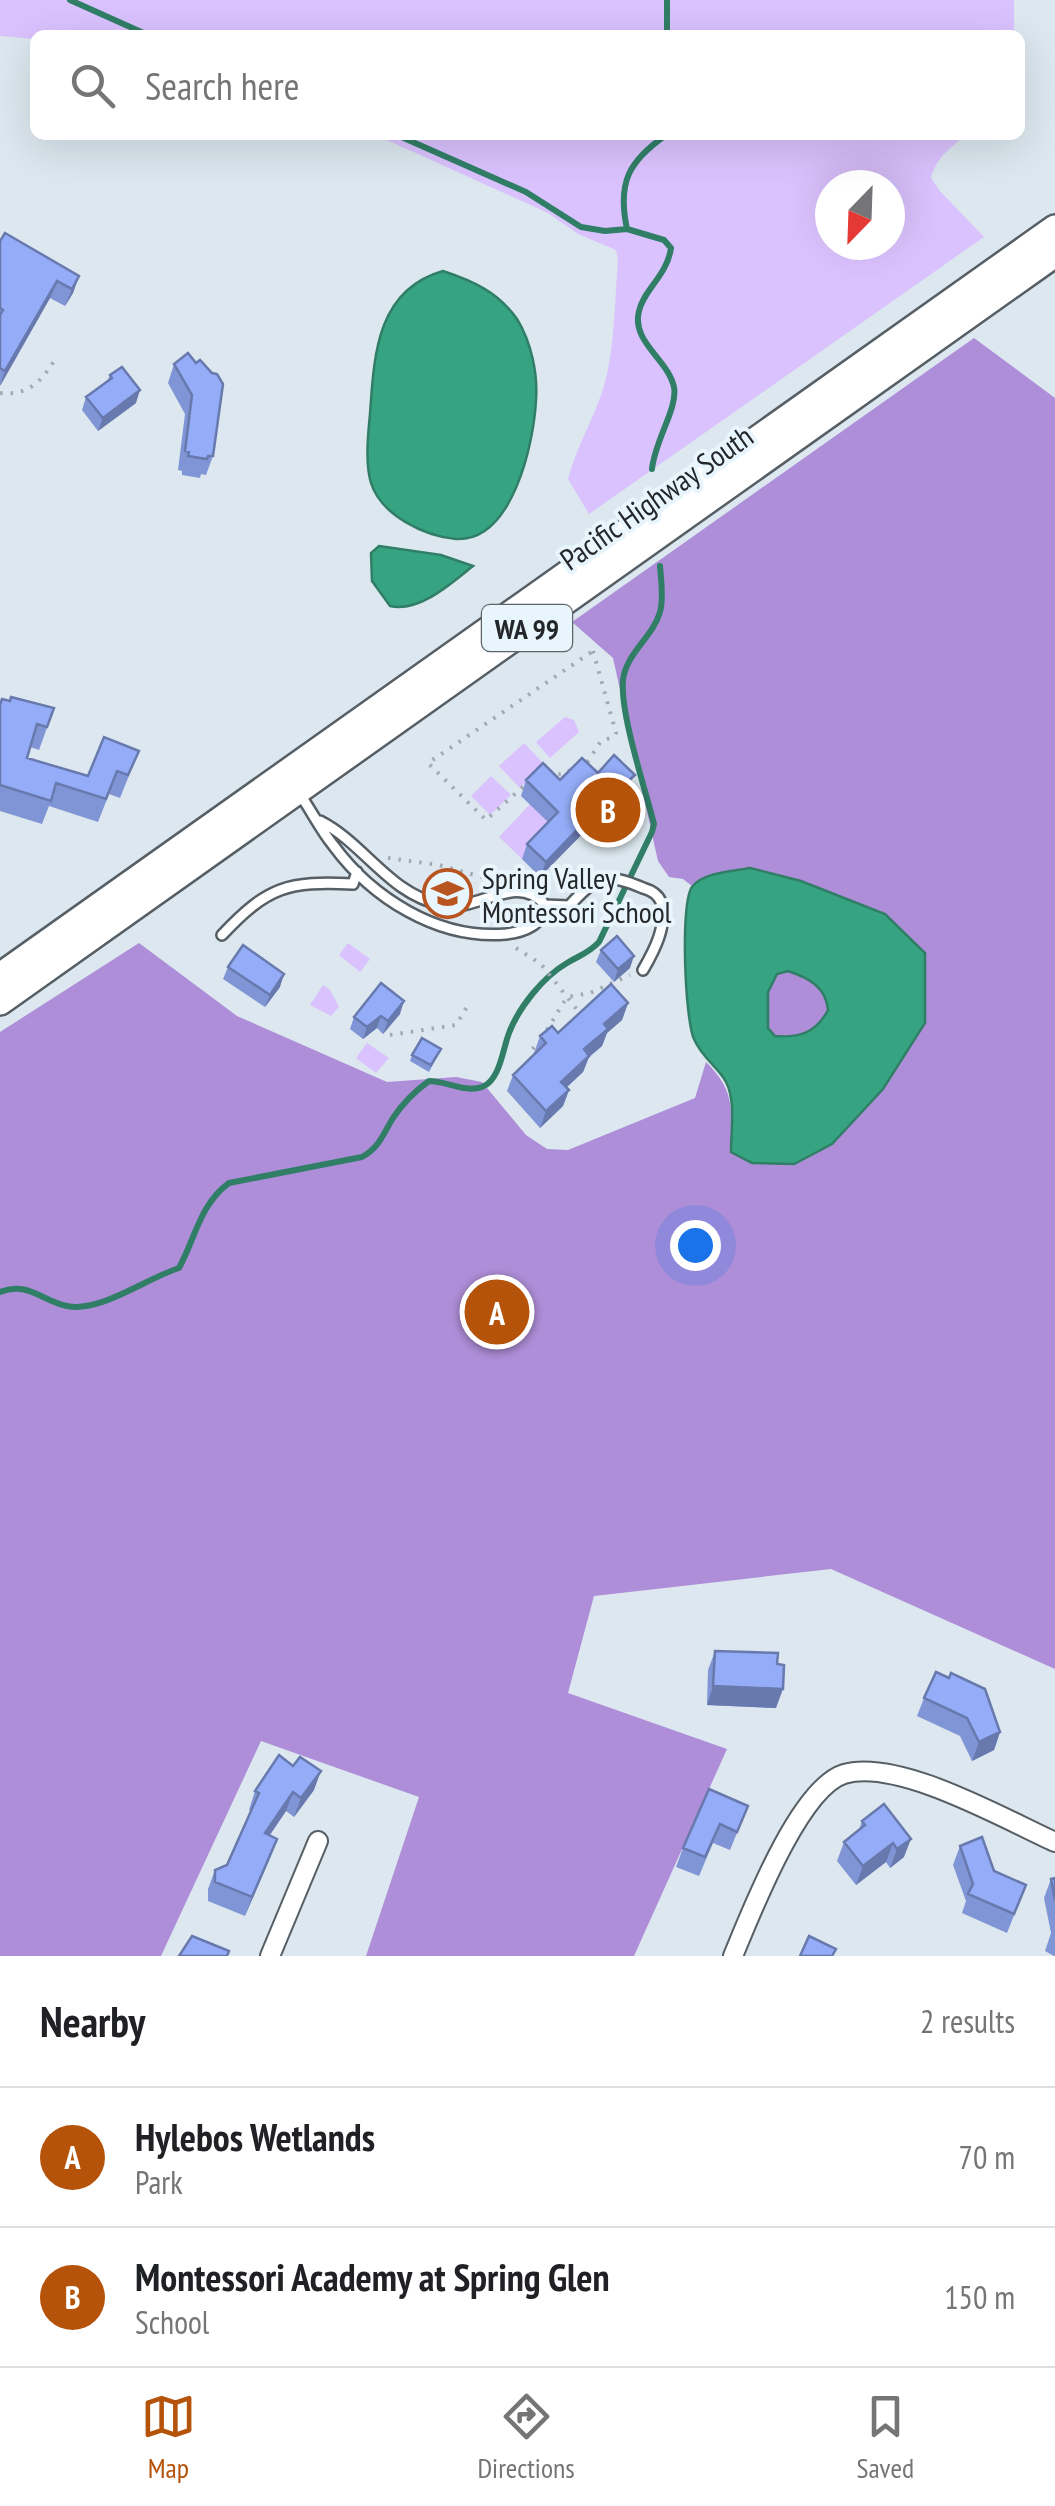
<!DOCTYPE html>
<style>
body{margin:0;font-family:"PT Sans Narrow",sans-serif;background:#f2f2f2;color:#202124}
.compass{position:absolute;left:815px;top:170px;width:90px;height:90px;border-radius:50%;background:#fff;box-shadow:0 10px 40px #0002;rotate:203deg}
.you{position:absolute;left:695px;top:1245px;width:35px;height:35px;margin:-25px;border:8px solid #fff;border-radius:50%;background:#1a73e8;box-shadow:0 0 0 15px #1a73e833}
.badge{display:grid;place-items:center;width:65px;height:65px;border-radius:50%;background:#b45309;color:#fff;font-size:32px;font-weight:700}
.pin{position:absolute;translate:-50% -50%;border:5px solid #fff;box-shadow:0 2px 10px #0006}
.list{margin:0;padding:0;list-style:none}
h2{display:flex;justify-content:space-between;align-items:center;height:130px;margin:0;padding:0 40px;font-size:42px}
h2 small{font-size:32px;font-weight:400;color:#757577}
.list li{display:grid;grid-template-columns:65px 1fr auto;gap:30px;align-items:center;box-sizing:border-box;height:140px;padding:0 40px;border-top:2px solid #e0e0e0}
.list b{display:block;font-size:38px;white-space:nowrap}
.list p{margin:0;font-size:32px;white-space:nowrap;color:#757577}
.list em{font-size:32px;font-style:normal;color:#757577}
.icon{flex:none;width:55px;height:55px;fill:none;stroke:currentColor;stroke-width:2;stroke-linecap:round;stroke-linejoin:round}
.map{position:relative;flex:none;width:1055px;height:1956px;overflow:hidden}
.search{position:absolute;background:#fff;box-shadow:0 10px 40px #0002;left:30px;right:30px;top:30px;height:110px;display:flex;align-items:center;gap:25px;box-sizing:border-box;padding:0 35px;border-radius:15px;color:#757577;font-size:38px}
.sheet{height:410px;background:#fff}
nav{display:flex;justify-content:space-around;align-items:center;box-sizing:border-box;height:140px;border-top:2px solid #e0e0e0;background:#fff;font-size:28px;color:#757577}
nav a{display:grid;justify-items:center;gap:5px}
nav .on{color:#b45309}
.map>svg:first-child{display:block}
.green{fill:#dac2fe;fill-rule:evenodd}
.forest{fill:#ae8ed8}
.water{fill:#37a481;stroke:#317e67;stroke-width:2.5;fill-rule:evenodd}
.lines{fill:none;stroke-linecap:round;stroke-linejoin:round}
.stream{stroke:#317e67;stroke-width:6}
.service-casing{stroke:#555f65;stroke-width:14}
.minor-casing{stroke:#555f65;stroke-width:22}
.primary-casing{stroke:#555f65;stroke-width:30}
.path{stroke:#a2aab1;stroke-width:4;stroke-dasharray:2.5 8;stroke-linecap:butt}
.service{stroke:#fff;stroke-width:9}
.minor{stroke:#fff;stroke-width:18}
.primary{stroke:#fff;stroke-width:25}
.wall{fill:#8095d5}
.shaded-wall{fill:#6879ae}
.building{fill:#95adf8;stroke:#6879ae;stroke-width:2.5}
.labels{text-anchor:middle;dominant-baseline:central;stroke-width:8;stroke-linejoin:round;paint-order:stroke}
.shield{fill:#e9f5fc;stroke:#5e6569;stroke-width:2.5}
.shield-label{font-size:28px;font-weight:bold;fill:#23272a}
.street-label{font-size:30px;fill:#23272a;stroke:#e9f5fc}
.poi-label{font-size:30px;fill:#23272a;stroke:#e9f5fc;text-anchor:start}
</style>
<div class="map">
<svg width="1055" height="1956" viewBox="0 0 1055 1956">
<rect width="100%" height="100%" fill="#dce7ef"/>
<!-- green -->
<path class="green" d="M0 0H1014V35H35V39L0 36Z
M376 135H966C951 147 936 158 931 178L939 190 984 237 589 514 568 479C578 441 601 408 608 369 615 334 615 296 618 260L616 250 578 234 548 213ZM830 185H890V245H830Z
M565 717 574 720 579 732 550 758 536 742Z
M524 743 545 765 520 788 499 766Z
M491 776 511 795 490 815 471 796Z
M530 804 555 824 522 859 499 837Z
M348 943 370 959 360 972 339 955Z
M323 985 330 990 339 1007 331 1016 310 1005Z
M367 1043 389 1058 376 1073 356 1058Z"/>
<!-- forest -->
<path class="forest" d="M974 338 1055 398V1669L831 1569 594 1596 568 1693 727 1749 634 1956H366L419 1797 261 1741 161 1956H0V1032L139 943 237 1016 387 1082 456 1077 482 1082 526 1135 547 1149 568 1150 695 1098 706 1062C737 1093 731 1110 731 1152L925 1023 707 877 692 886 683 879 669 877 658 861 613 658 572 622Z
M788 971C809 978 826 987 828 1010 816 1033 799 1038 775 1036L768 1028V992L778 974Z"/>
<!-- water -->
<path class="water" d="M443 271C473 281 498 292 517 319 531 342 538 373 536 400 534 442 513 542 456 539 424 536 381 515 371 483 365 463 368 435 370 414 374 357 376 290 443 271Z
M379 546 441 555 473 566C452 583 419 613 390 606L372 581 371 553Z
M750 868 801 881 885 914 925 953V1023L883 1089 832 1144 794 1164 752 1163 731 1152C731 1131 736 1101 726 1082 719 1068 702 1058 694 1039 685 1020 680 903 692 887 703 872 734 871 750 868ZM788 971C809 978 826 987 828 1010 816 1033 799 1038 775 1036L768 1028V992L777 974Z"/>
<g class="lines">
<!-- stream -->
<path class="stream" d="M70 0 148 35
M667 35V0
M397 135 526 192 581 227 605 231 627 229
M652 469C655 440 678 408 674 387 668 359 631 342 639 311 644 289 667 276 671 248L664 240 627 229C617 182 629 161 666 135
M0 1292C28 1281 42 1301 67 1306 100 1313 145 1279 179 1268 195 1239 200 1204 229 1183L362 1157C380 1147 383 1134 393 1118 403 1103 415 1091 429 1081 446 1081 466 1093 482 1087 500 1081 503 1048 509 1033 519 1007 543 977 567 963 580 955 589 953 599 942L652 832 654 824C645 788 620 714 623 680 626 653 653 637 660 612 664 598 661 580 660 566"/>
<defs>
<path id="service" d="M299 793C311 810 320 829 333 845 372 898 438 940 506 934 524 932 543 925 545 905 517 871 477 913 442 905 389 894 365 844 320 821
M545 905 569 906C597 876 605 872 643 888 650 890 658 894 661 902 668 925 654 951 643 970
M222 935C268 886 288 881 353 884L357 872"/>
<path id="minor" d="M270 1956 318 1841
M733 1956C751 1913 799 1788 844 1774 898 1758 1004 1819 1055 1842"/>
<path id="primary" d="M0 976 1055 228
M0 1002 1055 254"/>
</defs>
<!-- service casing -->
<use href="#service" class="service-casing"/>
<!-- minor casing -->
<use href="#minor" class="minor-casing"/>
<!-- primary casing -->
<use href="#primary" class="primary-casing"/>
<!-- path -->
<path class="path" d="M0 393C27 396 41 382 54 361
M593 651 616 733 614 737 601 741 588 761 563 774 535 776 486 820 428 763Z
M388 858 439 865 496 881
M516 948 541 964 582 1016
M547 1030 567 997 590 993 630 975
M390 1035 456 1025 468 1005
M532 1059 531 1051 539 1041"/>
<!-- service -->
<use href="#service" class="service"/>
<!-- minor -->
<use href="#minor" class="minor"/>
<!-- primary -->
<use href="#primary" class="primary"/>
</g>
<!-- wall -->
<path class="wall" d="M0 241 79 276 73 293 65 306 50 298 0 386Z
M188 353 213 456 206 475 201 474 200 478 182 475V471L178 470 185 414 168 383 174 364Z
M110 375 136 403 98 431 82 410 86 397 107 382Z
M10 701 54 708 39 750 30 747 27 758 88 776 139 751 120 798 109 794 98 822 49 806 42 824 0 811V705Z
M598 773 630 788 645 803 640 818 615 844 592 824 540 877 522 859 527 844 548 822 521 796 526 780H560Z
M601 950 630 968 614 982 596 962Z
M228 967 280 987 265 1007 223 979Z
M628 1003 622 1020 607 1033 602 1046 589 1057 583 1072 566 1088 569 1090 563 1106 540 1128 507 1091 513 1075 535 1054 534 1053 540 1036 558 1033Z
M400 1014 383 1034 377 1028 363 1039 350 1029 354 1017Z
M412 1055H438L429 1072 410 1061Z
M715 1651 776 1708 707 1705 708 1670Z
M924 1698 1000 1732 994 1750 972 1761 960 1736 917 1716Z
M314 1790 294 1817 286 1811 270 1835 277 1839 245 1916 208 1901V1889L215 1870 227 1865 251 1811 249 1810 255 1791Z
M884 1804 904 1857 890 1868 886 1862 856 1885 837 1861 844 1842 859 1830 862 1821Z
M748 1806 730 1850 713 1843 699 1876 676 1867 683 1848Z
M960 1846 994 1871 1026 1885 1007 1933 962 1913 966 1901 953 1865Z
M1055 1878V1956H1054L1045 1951 1051 1933 1044 1898 1051 1879Z"/>
<!-- shaded-wall -->
<path class="shaded-wall" d="M79 276 73 293 65 306 72 289Z
M57 281 50 298 0 386 5 371Z
M140 390 136 403 98 431 103 418Z
M645 803 640 818 615 844 621 829Z
M598 808 592 824 540 877 546 862Z
M634 956 630 968 614 982 618 969Z
M284 974 280 987 265 1007 270 995Z
M404 1001 400 1014 383 1034 388 1021Z
M628 1003 622 1020 607 1033 602 1046 589 1057 583 1072 555 1098 561 1082 584 1049 604 1024Z
M381 1016 377 1028 363 1039 367 1027Z
M569 1090 563 1106 540 1128 546 1111Z
M713 1686 783 1689 776 1708 707 1705Z
M1000 1732 994 1750 972 1761 979 1742Z
M321 1771 314 1790 294 1817 301 1798Z
M293 1792 286 1811 258 1852 265 1833Z
M277 1839 270 1858 245 1916 252 1897Z
M911 1839 904 1857 890 1868 897 1849Z
M893 1843 886 1862 856 1885 863 1866Z"/>
<!-- building -->
<path class="building" d="M5 233 79 276 72 289 57 281 5 371 0 368V315L3 310 0 308V241Z
M188 353 196 363 200 360 212 373 217 374 223 384 213 456H208L207 459 188 456 189 452 185 451 192 395 174 364Z
M122 367 140 390 103 418 86 397 112 378 110 375Z
M11 697 54 708 47 727 37 724 27 758 88 776 104 737 139 751 128 775 117 771 106 799 56 783 51 801 0 785V705L2 699 10 701Z
M614 755 635 775 625 784 645 803 621 829 598 808 546 862 527 844 558 812 526 780 543 763 560 780 582 758 598 773Z
M617 936 634 956 618 969 601 950Z
M243 945 284 974 270 995 228 967Z
M381 983 404 1001 388 1021 381 1016 367 1027 354 1017Z
M611 984 628 1003 604 1024 608 1029 584 1049 589 1056 561 1082 569 1090 546 1111 513 1075 546 1043 540 1036 552 1026 558 1033Z
M422 1038 441 1049 431 1065 412 1055Z
M715 1651 778 1653 777 1664 784 1665 783 1689 713 1686Z
M936 1672 949 1678 951 1673 985 1689 1000 1732 979 1742 967 1718 924 1698Z
M279 1755 293 1766 300 1757 321 1771 301 1798 293 1792 265 1833 277 1839 252 1897 215 1882V1870L227 1865 259 1793 255 1791Z
M709 1789 748 1806 737 1832 720 1824 705 1857 683 1848Z
M884 1804 911 1839 897 1849 893 1843 863 1866 844 1842 865 1825 862 1821Z
M982 1837 994 1871 1026 1885 1014 1914 968 1894 973 1884 960 1846Z
M1055 1878V1900L1051 1879Z
M192 1936 229 1951 227 1956H179Z
M809 1936 836 1949 832 1956H800Z"/>
<!-- icons -->
<defs>
<symbol id="school-ring" viewBox="-11 -11 22 22"><circle r="9.5" fill="#e9f5fc" stroke="#b8541f" stroke-width="1.5"/><path d="M0-5L7-2L0 1L-7-2ZM-4 1L0 2.5L4 1V4Q0 6-4 4Z" fill="#b8541f"/></symbol>
</defs>
<g fill-rule="evenodd">
<use href="#school-ring" x="420" y="866" width="55" height="55"/>
</g>
<g class="labels">
<!-- shield labels -->
<rect class="shield" x="482" y="605" width="90" height="46" rx="8"/>
<g class="shield-label">
<text x="527" y="628">WA 99</text>
</g>
<!-- street labels -->
<g class="street-label">
<text transform="translate(656 497) rotate(-35)">Pacific Highway South</text>
</g>
<!-- poi labels -->
<g class="poi-label">
<text x="482" y="877">Spring Valley<tspan x="482" dy="34">Montessori School</tspan></text>
</g>
</g>
</svg>
<svg class="compass" viewBox="-18 -18 36 36"><path d="M0-13l5 13h-10z" fill="#e53935"/><path d="M0 13l5-13h-10z" fill="#757577"/></svg>
<div class="you"></div>
<div class="pin badge" style="left:497px;top:1312px">A</div>
<div class="pin badge" style="left:608px;top:810px">B</div>
<div class="search"><svg class="icon" aria-label="search" viewBox="0 0 24 24"><circle cx="10" cy="10" r="6"/><path d="M15 15l6 6"/></svg>Search here</div>
</div>
<section class="sheet">
<h2>Nearby<small>2 results</small></h2>
<ul class="list">
<li><span class="badge">A</span><div><b>Hylebos Wetlands</b><p>Park</p></div><em>70 m</em></li>
<li><span class="badge">B</span><div><b>Montessori Academy at Spring Glen</b><p>School</p></div><em>150 m</em></li>
</ul>
</section>
<nav>
<a class="on"><svg class="icon" aria-label="map" viewBox="0 0 24 24"><path d="M3 6l6-2 6 2 6-2v14l-6 2-6-2-6 2zM9 4v14M15 6v14"/></svg>Map</a>
<a><svg class="icon" aria-label="directions" viewBox="0 0 24 24"><path d="M12 3l9 9-9 9-9-9zM9 14v-3h6M13 9l2 2-2 2"/></svg>Directions</a>
<a><svg class="icon" aria-label="saved" viewBox="0 0 24 24"><path d="M7 4h10v16l-5-4-5 4z"/></svg>Saved</a>
</nav>
